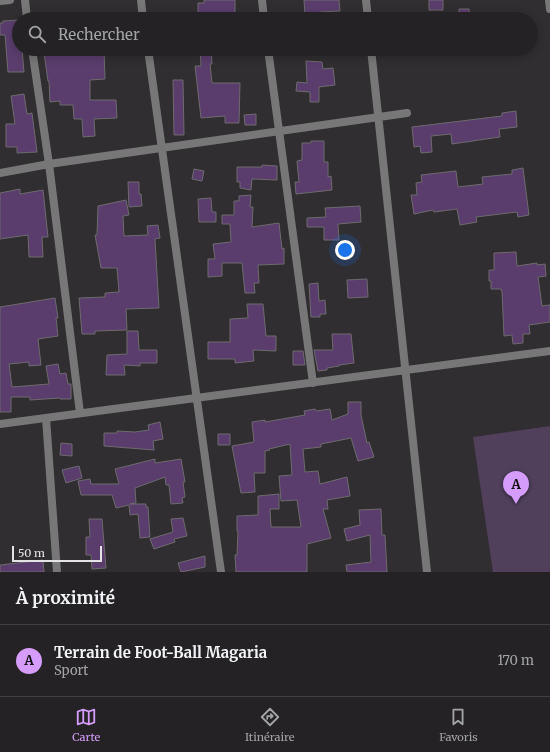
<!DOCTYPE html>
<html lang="fr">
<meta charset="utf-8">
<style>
body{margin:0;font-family:Merriweather,serif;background:#302f32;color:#f1f3f6}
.scale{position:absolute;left:12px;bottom:10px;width:90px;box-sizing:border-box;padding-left:4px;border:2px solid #e4e3e5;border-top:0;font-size:11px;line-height:14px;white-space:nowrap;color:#e4e3e5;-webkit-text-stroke:3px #302e31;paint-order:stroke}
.you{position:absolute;left:345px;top:250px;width:14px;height:14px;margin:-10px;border:3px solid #fff;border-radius:50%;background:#1a73e8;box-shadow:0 0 0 6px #1a73e833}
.badge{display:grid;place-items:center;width:26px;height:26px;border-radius:50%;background:#d59cfb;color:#111;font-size:13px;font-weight:700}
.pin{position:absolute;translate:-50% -33px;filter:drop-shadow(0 1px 2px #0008)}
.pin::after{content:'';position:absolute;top:21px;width:14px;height:12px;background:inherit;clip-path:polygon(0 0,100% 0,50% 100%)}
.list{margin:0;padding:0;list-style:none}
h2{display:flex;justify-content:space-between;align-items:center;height:52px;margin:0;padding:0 16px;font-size:17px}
h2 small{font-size:13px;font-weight:400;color:#a3a4a7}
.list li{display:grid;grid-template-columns:26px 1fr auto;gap:12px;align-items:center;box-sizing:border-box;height:72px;padding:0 16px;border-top:1px solid #413f42}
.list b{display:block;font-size:15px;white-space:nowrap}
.list p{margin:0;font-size:13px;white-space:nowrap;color:#a3a4a7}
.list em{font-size:13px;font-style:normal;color:#a3a4a7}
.icon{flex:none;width:22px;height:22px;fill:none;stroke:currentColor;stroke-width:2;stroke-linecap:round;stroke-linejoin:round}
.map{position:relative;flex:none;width:550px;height:572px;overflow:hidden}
.search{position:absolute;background:#242225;box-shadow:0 2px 10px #0003;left:12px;right:12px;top:12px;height:44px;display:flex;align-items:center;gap:10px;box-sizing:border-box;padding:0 14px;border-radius:22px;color:#a3a4a7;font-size:15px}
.sheet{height:124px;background:#242225}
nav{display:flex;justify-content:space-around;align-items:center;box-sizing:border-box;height:56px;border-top:1px solid #413f42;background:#242225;font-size:11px;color:#a3a4a7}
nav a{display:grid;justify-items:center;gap:2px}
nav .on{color:#d59cfb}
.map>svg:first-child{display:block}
.garden{fill:#50405c}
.building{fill:#5a3d6d;stroke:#6d6b6e}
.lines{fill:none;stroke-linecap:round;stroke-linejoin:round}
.street{stroke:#787778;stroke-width:8}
</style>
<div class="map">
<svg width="550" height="572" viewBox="0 0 550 572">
<rect width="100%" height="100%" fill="#302e31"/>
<!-- garden -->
<path class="garden" d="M550 426V572H493L473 437Z"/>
<!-- building -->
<path class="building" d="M204 0H235V19H211V13H198V3H204Z
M304 0H339L340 11 320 12V15L305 16Z
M429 0H443V10H429Z
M459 9H469L470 19H459Z
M19 20V49H22L24 72H8L5 35H0V23H3V21Z
M65 49H104L105 79 90 80V100H116L117 118 94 119 95 136 83 137 82 119H74L73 105H60V101L50 102 49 81H48L44 53 65 51Z
M200 49H211L212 64H210L212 83H240L239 123H225V116L201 118 195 66H201Z
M306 61 322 62 323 69 333 68 335 85 319 87V102H310V92L296 91 297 82 307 83Z
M173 80H183L184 135H174Z
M24 94 27 114 32 113 37 152 17 153V147H6V124H15L11 96Z
M516 111 517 127 499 129 500 137 452 144 451 134 431 136 432 152 421 153 420 146 414 147 412 127 502 116V113Z
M256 114V125H245L244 115Z
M311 141H324V162H328V177L331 176 332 190 296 194 295 182H299L297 161 302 160V143H311Z
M262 165 277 166V180L252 179 251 190 240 188V182H237V167H262Z
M523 168 529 215 518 217 517 212 476 217 477 222 460 225 457 209 434 212 433 210 414 214 411 195H417L416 183 422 182 421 175 456 171 458 187 483 184 482 177 512 174V170Z
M194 169 204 171 202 181 192 179Z
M128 182H139V194H141L142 206 129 207Z
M20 189V194L43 190 48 237H42L43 257H29L28 235 0 239V193Z
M251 195 250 207H253L252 227 279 223 282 249 284 248V264L258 265 259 283H254L255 293H245L242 263H222V276L208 277V259H215L213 244 231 242 230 224H222V215H234V201H239V196Z
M211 198 212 212H216V222H199L198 199Z
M126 200 129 215 123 216 124 236 148 235 147 226 158 225 160 238 155 239 159 308 126 309 127 330 95 331V334H82L79 298 105 297V293L119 292 117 268H101L95 235H97L98 206Z
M360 206 361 222 338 224 339 240H324V227H307V218L326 217 325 208Z
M516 252 517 266 537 263V265L545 264 546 276 538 277 542 306 550 305V322L529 325 530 334H523V343L513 344 512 335 504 336 502 292 501 289H491V281H489V270H494V253Z
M367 279 368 297 348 298 347 280Z
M318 283 319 301 325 300 326 314H320V317H311L309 284Z
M55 298 58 318H56L58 336 38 339 41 365 29 366V362L9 364 12 387 49 384 46 366 58 364 60 374 66 373 68 384H71V399H60V398L30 400V397H11V412H0V307Z
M247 304H263L266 336H276V351L253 350 254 361 235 363V359H208V342H230V319L248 318Z
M127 331H138L139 350H157V363H140V366L124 365 125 375H106L107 355 127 354Z
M332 334H351L354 363 339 365V366L327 368V370L318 371 314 350H333Z
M293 351H303L305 365H293Z
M348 402H361V415L367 443 369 442 374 457 358 461 351 438 321 444V447L303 449 305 472 318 471 320 484 347 477 350 496 327 500 328 509H323L331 538 307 544V572H236L235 555H237L238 531H237V516L258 515V496L279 494V509H270L271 527H301L297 500 281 501 279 476 292 475 290 444 269 449 270 450 265 451V473H254L255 492 241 493 232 446 254 442 252 422 265 420V422L305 415 304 411 315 409 316 411 330 409 332 420 348 414Z
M160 422 163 439 153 441 154 450 104 446V433H117V431L135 432 149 430 148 425Z
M218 434H230V445H218Z
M61 443 72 444V456L60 455Z
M155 459V463L181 459 185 482H183L185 497 182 498 183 503 171 504 169 485H166L165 477 135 488 136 503 130 504H146V507H148L150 537 140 538 138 514 130 515 129 505 116 508 112 495H81L78 481 90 479 91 484H119L115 469Z
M79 466 82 478 66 483 62 470Z
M381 509 382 535H385L387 572H347L346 565 371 562 370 535 347 541 344 529 360 525 359 510Z
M183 518 187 536 174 539 175 542 154 549 150 539 173 532 171 519Z
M89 519H102L106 568 92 569 91 555H86V537H90Z
M205 556V567L181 572 178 563Z
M43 560 44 572H0V565Z"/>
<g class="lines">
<!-- street -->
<path class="street" d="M25 0 27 19
M141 0 143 19
M262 0 264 19
M366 0 368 19
M549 0 550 9
M0 1 10 0
M32 49 49 164 80 413
M148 49 221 572
M268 49 313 383
M371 49 427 572
M0 173 49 164 407 113
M46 418 57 572
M0 424 550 351"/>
</g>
</svg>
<div class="scale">50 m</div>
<div class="you"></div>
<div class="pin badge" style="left:516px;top:504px">A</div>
<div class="search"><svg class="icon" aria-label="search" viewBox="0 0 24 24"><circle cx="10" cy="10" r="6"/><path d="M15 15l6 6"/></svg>Rechercher</div>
</div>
<section class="sheet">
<h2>À proximité<small></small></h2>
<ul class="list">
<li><span class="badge">A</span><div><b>Terrain de Foot-Ball Magaria</b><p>Sport</p></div><em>170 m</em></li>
</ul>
</section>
<nav>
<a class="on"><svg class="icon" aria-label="map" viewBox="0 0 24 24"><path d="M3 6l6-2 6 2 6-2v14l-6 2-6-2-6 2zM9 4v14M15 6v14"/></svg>Carte</a>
<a><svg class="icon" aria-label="directions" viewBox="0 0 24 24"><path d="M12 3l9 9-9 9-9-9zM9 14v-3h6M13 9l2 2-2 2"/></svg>Itinéraire</a>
<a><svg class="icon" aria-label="saved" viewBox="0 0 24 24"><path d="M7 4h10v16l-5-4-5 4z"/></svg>Favoris</a>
</nav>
